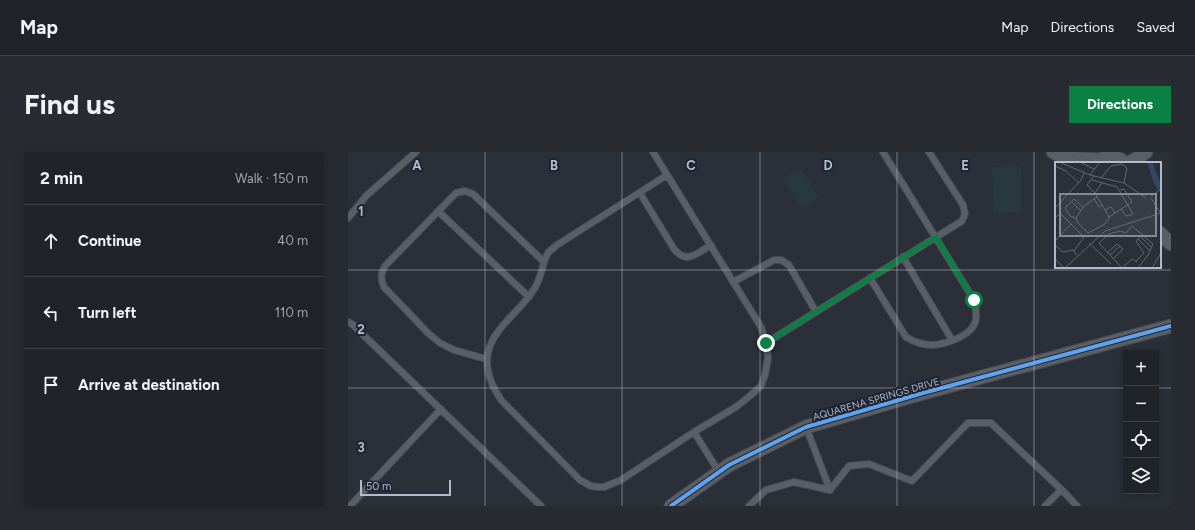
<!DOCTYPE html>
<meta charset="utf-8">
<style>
body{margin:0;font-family:Figtree,sans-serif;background:#282b32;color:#f1f3f6}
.controls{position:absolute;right:12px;bottom:12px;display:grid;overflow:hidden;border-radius:0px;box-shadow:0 2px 10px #0003}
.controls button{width:36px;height:36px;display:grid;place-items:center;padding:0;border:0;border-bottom:1px solid #3d4047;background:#20232a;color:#f1f3f6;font:20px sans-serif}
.scale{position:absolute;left:12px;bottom:10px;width:91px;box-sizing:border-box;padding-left:4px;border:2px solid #b4bac9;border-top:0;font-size:11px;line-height:14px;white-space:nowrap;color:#b4bac9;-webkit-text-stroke:3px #1d2433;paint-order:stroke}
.stop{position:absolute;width:12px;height:12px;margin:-9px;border:3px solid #0b8043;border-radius:50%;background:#fff}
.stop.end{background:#0b8043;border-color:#fff;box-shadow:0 1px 4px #0008}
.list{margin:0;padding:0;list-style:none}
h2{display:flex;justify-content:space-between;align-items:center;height:52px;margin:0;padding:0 16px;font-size:17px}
h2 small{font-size:13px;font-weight:400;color:#a2a4a8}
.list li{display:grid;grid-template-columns:26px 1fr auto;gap:12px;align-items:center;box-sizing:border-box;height:72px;padding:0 16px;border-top:1px solid #3d4047}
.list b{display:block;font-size:15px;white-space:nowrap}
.list em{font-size:13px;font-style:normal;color:#a2a4a8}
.icon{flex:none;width:22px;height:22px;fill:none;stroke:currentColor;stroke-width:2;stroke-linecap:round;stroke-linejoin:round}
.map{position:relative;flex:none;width:823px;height:354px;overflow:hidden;border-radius:0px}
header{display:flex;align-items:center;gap:24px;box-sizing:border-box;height:56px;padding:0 20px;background:#20232a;border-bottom:1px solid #3d4047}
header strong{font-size:19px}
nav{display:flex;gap:22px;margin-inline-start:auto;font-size:14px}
.intro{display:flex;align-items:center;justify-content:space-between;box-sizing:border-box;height:96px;padding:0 24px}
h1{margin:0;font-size:28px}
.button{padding:10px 18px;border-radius:0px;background:#0b8043;color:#fff;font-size:14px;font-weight:700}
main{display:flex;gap:24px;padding:0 24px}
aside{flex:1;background:#20232a;border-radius:0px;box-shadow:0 2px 10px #0003}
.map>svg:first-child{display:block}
.grass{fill:#27393e}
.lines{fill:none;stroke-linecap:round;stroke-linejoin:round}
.lane-casing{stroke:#464a51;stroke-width:8}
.street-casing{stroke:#464a51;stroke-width:15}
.lane{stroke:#5a5e66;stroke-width:6}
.street{stroke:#5a5e66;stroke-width:13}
.cycleway-casing{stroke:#1d2433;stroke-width:6}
.cycleway{stroke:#60a3ed;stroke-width:4}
.route{stroke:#0b8043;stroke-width:5}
.grid{fill:none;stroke:#b4bac9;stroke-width:1;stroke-opacity:0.55}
.labels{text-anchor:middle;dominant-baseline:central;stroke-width:4;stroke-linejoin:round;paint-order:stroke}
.street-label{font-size:10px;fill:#b4bac9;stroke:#1d2433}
.inset-road{fill:none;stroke:#616772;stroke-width:1}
.view{fill:#848996;fill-opacity:0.15;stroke:#848996;stroke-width:2}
.inset-edge{fill:none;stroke:#b4bac9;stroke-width:2}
.grid-label{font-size:13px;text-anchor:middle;font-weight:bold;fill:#b4bac9;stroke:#1d2433;stroke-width:4;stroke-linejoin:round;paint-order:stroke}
</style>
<header>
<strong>Map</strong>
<nav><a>Map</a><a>Directions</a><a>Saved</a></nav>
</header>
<div class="intro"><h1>Find us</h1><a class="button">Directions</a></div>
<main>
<aside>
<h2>2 min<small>Walk · 150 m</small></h2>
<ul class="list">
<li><svg class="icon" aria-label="ahead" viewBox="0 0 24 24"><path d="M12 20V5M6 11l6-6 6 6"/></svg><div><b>Continue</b></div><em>40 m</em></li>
<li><svg class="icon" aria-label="left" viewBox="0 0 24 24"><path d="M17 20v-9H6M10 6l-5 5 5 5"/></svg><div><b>Turn left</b></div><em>110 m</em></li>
<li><svg class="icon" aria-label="arrive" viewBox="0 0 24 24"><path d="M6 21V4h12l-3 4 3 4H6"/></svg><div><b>Arrive at destination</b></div></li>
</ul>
</aside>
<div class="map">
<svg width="823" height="354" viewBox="0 0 823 354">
<rect width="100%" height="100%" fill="#2a2f38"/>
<!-- grass -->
<path class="grass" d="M673 14 674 60 645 61 644 15Z
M453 17 471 46 454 56 435 27Z"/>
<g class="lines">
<defs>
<path id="lane" d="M305 0 413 175 418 191 420 206 417 223 413 234 403 243 388 255 346 280 273 328 256 335H250L243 334 232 328 154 249C137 225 132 201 152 177 162 164 175 154 184 140 188 135 191 128 193 121 195 114 196 108 200 101 202 98 206 96 209 93L319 23
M292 41 326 97C339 113 349 101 363 93
M90 59 181 145
M0 66 19 43 68 0
M555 105 604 188
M522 126 558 185C566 190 575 193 585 193 597 192 620 185 626 173 630 166 628 156 626 148L535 0
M385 130 426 108H433L441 113 468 160
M0 170 4 172 193 354
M418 191 614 69 617 62 615 53 581 0
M138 207 106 198 92 191 81 182 36 135C32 126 33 122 37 114L108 41 117 39 125 42 196 110
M458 275 482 338
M346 280 371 320
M482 338 501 314 521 312 564 329 620 271H643L716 340 729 354
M2 354 93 257
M401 354 418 338 446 330 482 338
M697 354 713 338"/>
<path id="street" d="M705 0 718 6 723 11
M718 6 751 8
M748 11C756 3 768 3 777 11
M782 11 798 0
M812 81 823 92
M323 354 381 313 458 275 575 241 823 174"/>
</defs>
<!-- lane casing -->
<use href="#lane" class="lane-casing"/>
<!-- street casing -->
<use href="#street" class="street-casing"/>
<!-- lane -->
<use href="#lane" class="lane"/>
<!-- street -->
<use href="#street" class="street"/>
<defs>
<path id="cycleway" d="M323 354 381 313 458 275 575 241 823 174"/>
</defs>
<!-- cycleway casing -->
<use href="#cycleway" class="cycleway-casing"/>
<!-- cycleway -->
<use href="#cycleway" class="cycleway"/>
</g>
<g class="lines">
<!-- route -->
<path class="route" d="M418 191 588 85 626 148"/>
</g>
<!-- grid -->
<path class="grid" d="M137 0V354M274 0V354M412 0V354M549 0V354M686 0V354M0 118H823M0 236H778M808 236H823"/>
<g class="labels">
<!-- street labels -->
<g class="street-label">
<text transform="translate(528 247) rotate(-16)">AQUARENA SPRINGS DRIVE</text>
</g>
</g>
<!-- overview -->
<g transform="translate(707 10)">
<rect width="106" height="106" fill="#2a2f38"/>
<path d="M92 0H97L106 22V31L99 22Z" fill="#364562"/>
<path class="inset-road" d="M4 0 35 13 69 21 91 36M25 0 39 7M0 4 11 9 24 21M35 13 45 0M39 14 32 23 40 31 53 53 54 56 50 62 33 71 23 61 21 56 29 44 42 35M46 16 56 4 67 2 72 6 69 21M37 18 62 25 78 52 71 54 66 47M40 31 47 21M96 34 106 27M96 36 106 52M39 37 44 45 47 43M16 39 26 49M0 46 26 18 29 11M50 48 56 45 60 51M0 55 6 52 29 75 19 89M54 55 77 40 69 27 65 28M21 56 15 54 10 46 19 37 28 45M85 74 96 85M83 77 95 89M0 79 16 62M34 81 56 102M0 83 8 90 18 88 22 93M52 91 62 82 68 87 58 97M55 93 65 84M0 97 9 106M81 99 89 91 81 79 88 72M10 106 50 69 106 51M67 106 44 81 54 72 65 69 71 71 77 64 98 82 93 93 83 106M67 106 77 97 82 100M97 106 106 91"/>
<path class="view" d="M5 32H101V74H5Z"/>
<rect width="106" height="106" class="inset-edge"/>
</g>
<g class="grid-label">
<text x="69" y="18">A</text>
<text x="206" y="18">B</text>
<text x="343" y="18">C</text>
<text x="480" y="18">D</text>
<text x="617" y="18">E</text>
<text x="13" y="64">1</text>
<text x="13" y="182">2</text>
<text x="13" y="300">3</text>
</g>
</svg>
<div class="controls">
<button>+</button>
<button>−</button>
<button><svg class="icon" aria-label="locate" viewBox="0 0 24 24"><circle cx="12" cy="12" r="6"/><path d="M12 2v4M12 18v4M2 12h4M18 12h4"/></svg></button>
<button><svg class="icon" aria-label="layers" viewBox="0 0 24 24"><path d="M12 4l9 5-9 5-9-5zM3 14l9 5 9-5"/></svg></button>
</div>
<div class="scale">50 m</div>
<div class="stop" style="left:626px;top:148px"></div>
<div class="stop end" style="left:418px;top:191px"></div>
</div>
</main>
